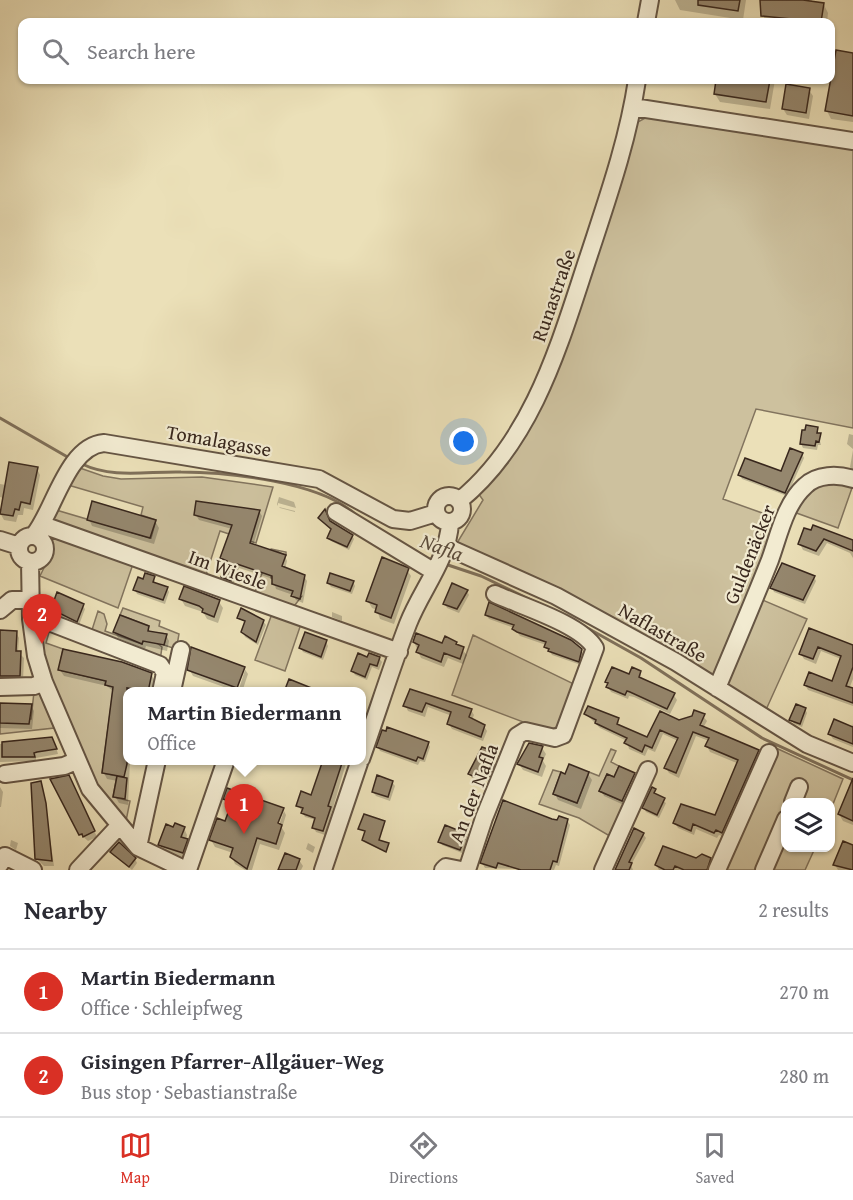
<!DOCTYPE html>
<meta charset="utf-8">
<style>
body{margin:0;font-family:"Gentium Book Plus",serif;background:#f2f2f3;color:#2b2b33}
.controls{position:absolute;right:18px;bottom:18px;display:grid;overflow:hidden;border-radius:12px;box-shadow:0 2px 4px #0004}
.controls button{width:54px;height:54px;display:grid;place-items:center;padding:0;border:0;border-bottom:2px solid #e1e1e2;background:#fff;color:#2b2b33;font:30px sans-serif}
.you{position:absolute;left:464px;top:442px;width:21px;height:21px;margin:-15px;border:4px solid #fff;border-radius:50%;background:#1a73e8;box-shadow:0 0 0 9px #1a73e833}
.badge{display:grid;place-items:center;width:39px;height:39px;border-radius:50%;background:#d93025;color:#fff;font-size:20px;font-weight:700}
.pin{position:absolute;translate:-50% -50px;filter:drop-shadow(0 2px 3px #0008)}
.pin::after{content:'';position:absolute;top:32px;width:21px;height:18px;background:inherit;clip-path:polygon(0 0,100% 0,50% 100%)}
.popup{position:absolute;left:123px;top:687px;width:243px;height:78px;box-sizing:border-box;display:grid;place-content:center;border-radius:12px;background:#fff;filter:drop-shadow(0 2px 4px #0005);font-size:20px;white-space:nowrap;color:#7c7c81}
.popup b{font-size:22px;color:#2b2b33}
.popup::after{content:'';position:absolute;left:50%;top:100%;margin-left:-12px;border:12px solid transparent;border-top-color:#fff}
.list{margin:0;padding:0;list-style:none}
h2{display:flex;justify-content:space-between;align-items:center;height:78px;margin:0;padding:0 24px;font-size:26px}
h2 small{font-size:20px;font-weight:400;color:#7c7c81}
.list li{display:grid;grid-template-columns:39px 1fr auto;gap:18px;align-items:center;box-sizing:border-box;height:84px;padding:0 24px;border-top:2px solid #e1e1e2}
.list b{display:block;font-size:22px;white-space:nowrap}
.list p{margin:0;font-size:20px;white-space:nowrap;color:#7c7c81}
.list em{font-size:20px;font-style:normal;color:#7c7c81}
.icon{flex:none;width:33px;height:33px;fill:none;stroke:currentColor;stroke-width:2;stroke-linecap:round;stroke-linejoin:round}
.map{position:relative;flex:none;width:853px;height:870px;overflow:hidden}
.search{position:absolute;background:#fff;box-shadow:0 2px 4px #0004;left:18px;right:18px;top:18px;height:66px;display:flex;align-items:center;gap:15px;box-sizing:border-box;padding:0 21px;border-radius:12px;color:#7c7c81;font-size:22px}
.sheet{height:246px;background:#fff}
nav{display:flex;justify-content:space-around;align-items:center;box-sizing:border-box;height:84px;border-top:2px solid #e1e1e2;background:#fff;font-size:16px;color:#7c7c81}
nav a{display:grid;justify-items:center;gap:3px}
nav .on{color:#d93025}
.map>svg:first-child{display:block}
.green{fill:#cdc19e;stroke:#82745e;stroke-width:1.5}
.shadow{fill:#0003;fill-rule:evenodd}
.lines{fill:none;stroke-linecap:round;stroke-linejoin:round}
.stream{stroke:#7f705a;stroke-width:3}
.building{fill:#95876e;stroke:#38271d;stroke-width:1.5}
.minor-casing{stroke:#655544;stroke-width:20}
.minor{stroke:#f2ebd1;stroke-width:16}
.labels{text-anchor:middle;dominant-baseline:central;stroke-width:4.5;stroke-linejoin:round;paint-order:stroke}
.street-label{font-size:20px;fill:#38271d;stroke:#f2ebd1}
.water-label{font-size:21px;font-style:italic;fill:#5b4c3c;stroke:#f2ebd1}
</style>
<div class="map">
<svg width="853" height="870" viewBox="0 0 853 870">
<rect width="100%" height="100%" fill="#ebe0b8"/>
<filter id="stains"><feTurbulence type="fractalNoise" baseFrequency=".00333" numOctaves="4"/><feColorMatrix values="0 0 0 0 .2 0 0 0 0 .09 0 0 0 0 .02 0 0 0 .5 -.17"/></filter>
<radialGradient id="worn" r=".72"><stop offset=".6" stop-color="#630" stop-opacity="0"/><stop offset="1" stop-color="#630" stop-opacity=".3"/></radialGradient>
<!-- green -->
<path class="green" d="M647 117 853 146V428L756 409 723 499 779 519 716 677 457 543 483 500 478 493 522 435 636 123Z
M77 467 103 476 121 479 202 477 273 487 256 543 220 531 205 578 52 522 56 510 151 538 156 520 141 515 143 507 68 485Z
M826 480 853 485 838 528 791 511 798 499Z
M47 533 134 561 118 608 40 576 52 551Z
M271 549 286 552V555L275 551 271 578 274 579 272 584 294 589 298 598 301 597 292 609 254 595Z
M758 598 807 619 765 712 725 686Z
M123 608 160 621 159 626 179 634 174 662 173 648 164 645 166 634 159 633 157 643 162 647 160 661 91 633 98 611 104 614 107 624 105 631 142 644 149 626 120 615Z
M273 611 302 621 285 671 255 660Z
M40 629H50L46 643 63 649 59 670 106 681 105 685 134 691H113L102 773 117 776 113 797 130 801 125 826 93 781 48 676Z
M473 635 578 686 562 725 547 731 452 695Z
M34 692 40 694 54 728 0 734V719H31Z
M776 748 843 779 831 809 830 802H786V848H815L805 870H722Z
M611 749 616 751 611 762 619 766 614 777 607 774 599 791 625 802 613 838 579 818 539 804 553 770 561 772 553 794 577 803 589 772 599 776Z"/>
<!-- shadow -->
<path class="shadow" d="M675 0H746L743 20 680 10Z
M761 0H812L811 3 824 5 828 13 827 22H766L760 8Z
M830 51 853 55V122L831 119 827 111 833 75 830 74Z
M718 80H775L770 109 720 102 715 94Z
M809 90 813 96 809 119 787 115 783 109Z
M817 429 821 445H818L817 450 803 448 801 444Z
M849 434 853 435V449L847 444Z
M853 450V471L850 467Z
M802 454 804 458 787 496 742 479 740 475 782 473Z
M37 469 40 475 33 510 24 508 23 515H18L16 522 4 520 0 513 3 498 0 497V484L6 485Z
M279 497 294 502 296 508 278 503V506L277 504Z
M279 507 295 511V512L280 508Z
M259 511 262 516 253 546 285 556 287 561 285 569 304 576 307 581 303 603 296 600 293 595 276 589 273 579 239 568 233 585 226 582 223 577 228 564 222 558 232 529 199 520 196 515Z
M89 519 155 521 159 528 154 544 92 526Z
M320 519 352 536 354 539 349 550 331 541 329 538 332 531Z
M805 530 853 542V558L850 553 827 543 819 556 803 550 800 544Z
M407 570 411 576 394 624 380 619 377 610 372 608 368 601Z
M154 577 155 584 167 588 169 592 165 604 137 594 135 590 144 580Z
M814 577 816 581 805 604 774 592 772 588Z
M353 582 355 586 352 594 331 587 328 583Z
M467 591 469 595 459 613 447 608 445 604Z
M181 599 219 602 223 608 218 623 207 619 203 612 185 606Z
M82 605 85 609 79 625 55 613 52 608Z
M332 612 342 616V621L332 617Z
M486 615 581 650 584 655 581 665 552 655 546 645 520 636 514 628 489 619Z
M239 618 263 621 266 625 258 645 245 637 243 632 246 623Z
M148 628 151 633 166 635 169 641 167 651 146 646 145 649 118 638 115 632Z
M810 630 853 646V679L849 689 853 690V706L808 690 805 685 832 683 841 659 821 651 816 664 804 659 801 654Z
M0 631 16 632 19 638 18 652 24 658 23 681 2 680 0 678Z
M326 642 328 646 323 660 303 652 301 648Z
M414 642 442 645 456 643 467 655 463 664 448 658 444 667 421 658Z
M379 658 382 662 379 670 372 667 367 680 355 675 353 671 368 659Z
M244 668 248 674 242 692H238L245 670H242L235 691 193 676 189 669Z
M60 670 151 674 155 681 153 692H127V760H130L128 805 119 803 115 796 118 781 107 779 104 773 114 692 107 686 64 676Z
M640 672 642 680 673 694 677 700 670 714 634 697 629 696 628 699 611 692 608 687 607 682Z
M410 690 471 710 474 715 472 720 484 726 487 731 483 741 452 729 449 724 452 716 428 707 425 717 408 711 405 705Z
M0 705H31L34 711 32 729 0 728Z
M805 709 807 713 802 727 794 724 791 719Z
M660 713 679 721 703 716 707 721 703 728 758 752 761 757 725 837 719 835 717 838 696 829 694 835 678 828 675 823 716 817 739 764 710 752 707 746 709 741 696 736 679 778 669 773 666 768 678 741 663 734 655 752 648 749 645 756 629 749 627 741 600 728 586 714 618 720 620 727 647 739Z
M853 724V747L833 739 830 734 851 728Z
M18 743 55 744 58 754 36 758V761L0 762V744Z
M428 743 430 747 425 762 420 761 418 765 380 751 378 747Z
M542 748 546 754 543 761 546 766 542 777 523 770 519 764Z
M492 752 495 757 491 766 495 770 491 782 485 780 484 783 472 778 470 774Z
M197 760H219L218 766Z
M324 760H347L325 835 316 832 314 828 316 820 305 817 298 805 312 797Z
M588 774 592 780 581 809 558 800 555 794Z
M634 774 637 780 626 806 604 796 601 790 614 779Z
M72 782 97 837 88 841 80 834Z
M392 782 395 786 390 801 376 796 373 792Z
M40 783 43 788 54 866H44L37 859Z
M0 787 3 792 1 807H0Z
M655 790 656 796 666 803 659 818 646 812 644 808Z
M853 795V825L843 821 839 814Z
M225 799 283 809 286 815 282 828 285 833 279 850 260 844 252 870H245L235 864 232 857 233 853 215 847 211 840 226 823 232 807ZM281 811H284L277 831 274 830Z
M552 820H567L570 825 559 866 556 865 554 870 485 868 482 863Z
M384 822 379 841 388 844 387 852 364 841 366 832 360 829Z
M184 828 187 835 186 840 190 847 186 859 164 851 160 845 174 829Z
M643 834 646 838 631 865 633 870H616Z
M466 835 468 839 462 853 442 845 440 841Z
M11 840 18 843 16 850 10 846Z
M308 843 315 847 313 853 306 849Z
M853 847V870H838L835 865Z
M112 852 135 859 137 863 132 870Z
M710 859 714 866 712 870H659L656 865Z
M299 860 303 866 301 870H279Z"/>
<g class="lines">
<!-- stream -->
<path class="stream" d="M0 418 71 459
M82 464C113 479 148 471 181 472 228 472 322 482 356 515
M445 564 481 576 533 601
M582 625 641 658 762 738 853 780"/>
</g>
<!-- building -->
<path class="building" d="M698 0H740L738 11 698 5Z
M760 0H803L824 3 821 22 761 16Z
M836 50 853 53V116L825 111Z
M716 80H770L766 102 714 94Z
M786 84 810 88 806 113 782 109Z
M806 425 818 427 817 433H821L819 442 816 441 815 446 800 444 802 430H805Z
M790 448 803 453 785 493 738 475 745 458 781 471Z
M9 462 38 467 30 504 21 502 19 510 15 509 13 516 0 514Z
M92 501 156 520 150 538 87 520Z
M196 501 260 510 250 543 286 555 282 566 305 575 300 599 291 596 293 591 272 584V576L237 564 231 581 221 577 227 561 220 558 232 525 194 515Z
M325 509 330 521 353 535 347 547 327 538 331 529 318 518Z
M813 525 853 540V551L824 539 816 551 798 544 804 528 811 530Z
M382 557 409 568 391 618 375 612 377 605 366 601Z
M782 563 815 576 803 600 770 588Z
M145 573 155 576 153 582 168 587 163 600 133 590 138 577 143 579Z
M330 573 354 581 350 591 327 583Z
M452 583 468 590 457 609 443 604Z
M184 586 220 600 214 617 202 612 203 609 199 606 179 599Z
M57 592 84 604 77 622 51 609Z
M489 602 571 640 582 649 579 662 548 651 549 649 544 647 546 642 517 632 512 629 514 625 485 615Z
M241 608 264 620 256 642 241 632 245 621 237 618Z
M120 615 149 626 148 631 167 634 164 645 143 641 142 644 113 632Z
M809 628 853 645V667L846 686 853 688V703L804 685 809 672 832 681 841 656 818 647 813 659 799 654Z
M0 630 17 631 16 651H21L20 676H0Z
M305 632 327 640 321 657 299 648Z
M416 633 442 643 445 636 457 642 456 644 464 647 460 659 444 653 441 662 416 652 419 645 413 642Z
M191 647 245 667 237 688 187 670Z
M63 649 122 662 152 673 148 692 127 688V764L124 777 102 773 113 687 105 685 106 681 58 670Z
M358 653 367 657 369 653 380 657 377 666 370 664 365 677 351 671Z
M612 667 629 674 632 667 641 671 639 677 675 693 667 709 630 692 627 691 625 695 606 687 608 683 605 682Z
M289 679 319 691V692H284Z
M410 689 472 709 469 717 485 725 481 737 447 724 451 712 426 703 422 712 403 706Z
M0 703 32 704 29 724 0 723Z
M796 704 806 708 800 724 789 720Z
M588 706 619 718 617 724 647 737 660 711 679 720 692 716 694 710 705 714 700 725 759 750 722 833 716 830 714 833 693 824 691 831 673 823 681 804 715 815 738 760 705 746 709 738 693 732 676 773 664 768 678 738 660 730 652 748 645 745 642 752 624 743 627 738 595 723 596 720 584 714Z
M834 719 853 727V744L828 734Z
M387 727 429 742 423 759 418 757 416 761 376 747 382 730 386 731Z
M52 737 57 749 37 752 34 753 35 757H2V742Z
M529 743 543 746 539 757 543 758 538 772 517 764Z
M482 747 493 751 489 763 494 765 488 779 483 777 482 780 468 774Z
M323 760H343L328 806 331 807 323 831 312 828 315 818 301 813 303 808 296 806 301 791 311 795Z
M569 764 589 772 577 803 553 794 561 772 565 774Z
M619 766 635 773 622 801 599 791 607 774 614 777Z
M69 775 95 831 83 837 82 834 79 835 50 779Z
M377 775 393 781 388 797 372 792Z
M117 776 127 778 125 799 113 797Z
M853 778V821L838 814Z
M41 781 46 803 52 861 35 859 31 783Z
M652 787 656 789 654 793 665 798 657 815 642 808Z
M227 788 284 808 278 823 282 825 276 844 257 838 247 869 230 857 233 848 209 840 217 818 225 821 232 802 223 799Z
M503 800 552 819 557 820 559 816 568 819 557 862 553 861 550 870H521L498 863 496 868 480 863Z
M364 814 385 821 379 840 389 843 386 852 362 840 365 831 358 829Z
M175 823 185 827 181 837 188 839 183 853 158 845 166 824 173 827Z
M445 825 467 834 460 850 438 842Z
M634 828 644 833 629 862 632 863 629 870H615Z
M843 841 853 845V870L833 865Z
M119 842 136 858 129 867 110 852Z
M663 846 696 858 702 854 711 858 707 870H684L675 866 673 870H665L655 865Z
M285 853 300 859 296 870H278Z"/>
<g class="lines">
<defs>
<path id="minor" d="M646 22 650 0
M633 107 853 141
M436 509a13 13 0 1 1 26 0a13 13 0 1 1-26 0Z
M459 501C534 440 560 342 589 255 608 197 628 140 637 80
M336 512 433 571
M43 525 399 652
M34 535C54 511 67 446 104 443L319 479 393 519 410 521 436 513
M19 549a13 13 0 1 1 26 0a13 13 0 1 1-26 0Z
M0 540 19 546
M447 547 556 596 676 662 807 744 853 763
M30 562 31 619 36 656 44 682 90 789 138 847 186 870
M0 610 12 600H31
M31 619H41L160 665 165 673 161 692
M0 687 34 686 44 682
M717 688C735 645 753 603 770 560 779 535 785 504 805 486 817 474 838 474 853 479
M172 691 181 650
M361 759C377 714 391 668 408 624 421 590 448 560 450 523
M5 774 64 766 76 761
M793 802 799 787
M138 847 157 760
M0 864 5 856 33 870
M78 870 119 826
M188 870 226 760
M323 870 360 760
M443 870 446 867 461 870
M467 870 484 818 517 736 525 731 555 738 563 735 595 648C581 624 521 606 495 594
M603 870 648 770
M717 870 769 753
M764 870 786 819"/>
</defs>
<!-- minor casing -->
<use href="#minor" class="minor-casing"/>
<!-- minor -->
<use href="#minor" class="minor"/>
</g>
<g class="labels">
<!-- street labels -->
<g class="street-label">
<text transform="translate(553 295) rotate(-71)">Runastraße</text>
<text transform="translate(219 440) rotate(10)">Tomalagasse</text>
<text transform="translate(749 554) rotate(-68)">Guldenäcker</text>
<text transform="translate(228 569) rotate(20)">Im Wiesle</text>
<text transform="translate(663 632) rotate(30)">Naflastraße</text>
<text transform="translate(473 793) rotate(-69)">An der Nafla</text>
</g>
<!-- water labels -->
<g class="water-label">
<text transform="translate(442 547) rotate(20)">Nafla</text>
</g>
</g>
<rect width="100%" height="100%" filter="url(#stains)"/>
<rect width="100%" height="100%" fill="url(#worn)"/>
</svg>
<div class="controls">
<button><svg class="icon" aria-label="layers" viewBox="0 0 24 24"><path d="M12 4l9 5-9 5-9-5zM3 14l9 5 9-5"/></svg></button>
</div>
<div class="you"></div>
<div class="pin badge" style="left:244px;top:834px">1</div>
<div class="popup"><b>Martin Biedermann</b>Office</div>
<div class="pin badge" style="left:42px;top:644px">2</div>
<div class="search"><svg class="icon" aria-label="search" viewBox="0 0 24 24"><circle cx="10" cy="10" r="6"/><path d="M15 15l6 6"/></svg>Search here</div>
</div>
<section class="sheet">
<h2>Nearby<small>2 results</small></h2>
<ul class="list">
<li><span class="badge">1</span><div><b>Martin Biedermann</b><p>Office · Schleipfweg</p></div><em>270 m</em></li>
<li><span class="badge">2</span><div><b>Gisingen Pfarrer-Allgäuer-Weg</b><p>Bus stop · Sebastianstraße</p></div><em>280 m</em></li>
</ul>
</section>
<nav>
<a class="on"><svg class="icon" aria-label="map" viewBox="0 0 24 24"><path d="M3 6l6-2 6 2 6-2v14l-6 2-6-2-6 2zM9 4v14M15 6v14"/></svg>Map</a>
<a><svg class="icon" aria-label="directions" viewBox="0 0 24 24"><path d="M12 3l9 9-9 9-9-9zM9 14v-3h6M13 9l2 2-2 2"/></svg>Directions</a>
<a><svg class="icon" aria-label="saved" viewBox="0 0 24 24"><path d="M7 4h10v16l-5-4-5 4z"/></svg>Saved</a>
</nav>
